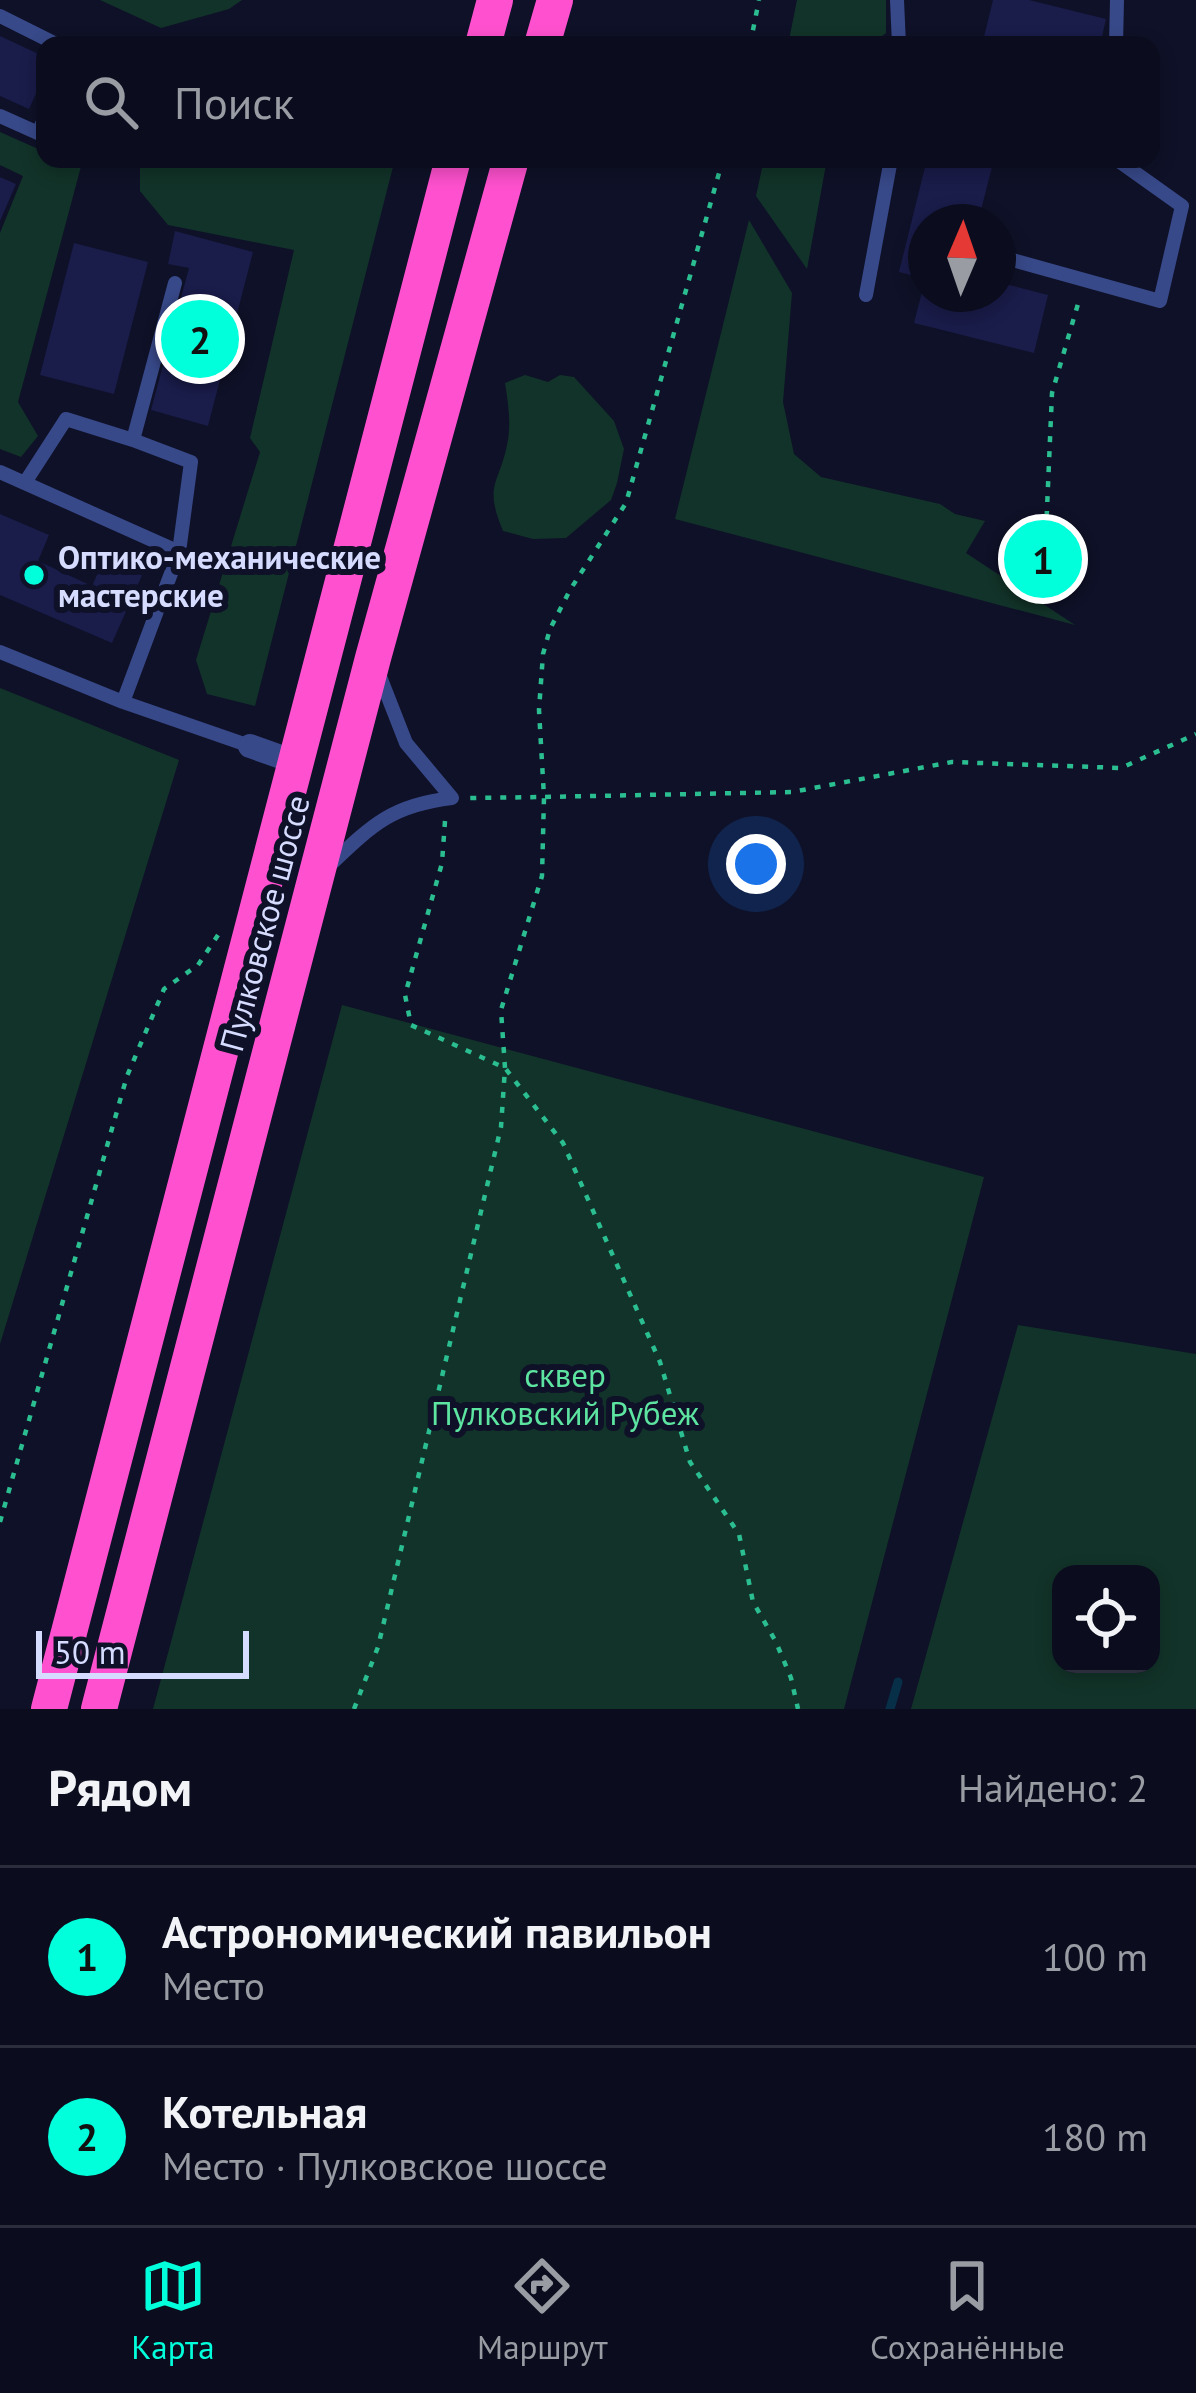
<!DOCTYPE html>
<html lang="ru">
<meta charset="utf-8">
<style>
body{margin:0;font-family:"PT Sans",sans-serif;background:#191b2b;color:#f1f3f6}
.controls{position:absolute;right:36px;bottom:36px;display:grid;overflow:hidden;border-radius:24px;box-shadow:0 6px 18px #0003}
.controls button{width:108px;height:108px;display:grid;place-items:center;padding:0;border:0;border-bottom:3px solid #2b2d3c;background:#0b0d1e;color:#f1f3f6;font:60px sans-serif}
.compass{position:absolute;left:908px;top:204px;width:108px;height:108px;border-radius:50%;background:#0b0d1e;box-shadow:0 6px 18px #0003;rotate:2deg}
.scale{position:absolute;left:36px;bottom:30px;width:213px;box-sizing:border-box;padding-left:12px;border:6px solid #d6dcff;border-top:0;font-size:33px;line-height:42px;white-space:nowrap;color:#d6dcff;-webkit-text-stroke:9px #0f1128;paint-order:stroke}
.you{position:absolute;left:756px;top:864px;width:42px;height:42px;margin:-30px;border:9px solid #fff;border-radius:50%;background:#1a73e8;box-shadow:0 0 0 18px #1a73e833}
.badge{display:grid;place-items:center;width:78px;height:78px;border-radius:50%;background:#02ffdb;color:#111;font-size:39px;font-weight:700}
.pin{position:absolute;translate:-50% -50%;border:6px solid #fff;box-shadow:0 3px 12px #0006}
.list{margin:0;padding:0;list-style:none}
h2{display:flex;justify-content:space-between;align-items:center;height:156px;margin:0;padding:0 48px;font-size:51px}
h2 small{font-size:39px;font-weight:400;color:#9a9ca4}
.list li{display:grid;grid-template-columns:78px 1fr auto;gap:36px;align-items:center;box-sizing:border-box;height:180px;padding:0 48px;border-top:3px solid #2b2d3c}
.list b{display:block;font-size:45px;white-space:nowrap}
.list p{margin:0;font-size:39px;white-space:nowrap;color:#9a9ca4}
.list em{font-size:39px;font-style:normal;color:#9a9ca4}
.icon{flex:none;width:66px;height:66px;fill:none;stroke:currentColor;stroke-width:2;stroke-linecap:round;stroke-linejoin:round}
.map{position:relative;flex:none;width:1196px;height:1709px;overflow:hidden}
.search{position:absolute;background:#0b0d1e;box-shadow:0 6px 18px #0003;left:36px;right:36px;top:36px;height:132px;display:flex;align-items:center;gap:30px;box-sizing:border-box;padding:0 42px;border-radius:24px;color:#9a9ca4;font-size:45px}
.sheet{height:516px;background:#0b0d1e}
nav{display:flex;justify-content:space-around;align-items:center;box-sizing:border-box;height:168px;border-top:3px solid #2b2d3c;background:#0b0d1e;font-size:33px;color:#9a9ca4}
nav a{display:grid;justify-items:center;gap:6px}
nav .on{color:#02ffdb}
.map>svg:first-child{display:block}
.green{fill:#123329;fill-rule:evenodd}
.lines{fill:none;stroke-linecap:round;stroke-linejoin:round}
.stream{stroke:#082f48;stroke-width:9}
.building{fill:#1a1c4a}
.path{stroke:#2bbe91;stroke-width:4.5;stroke-dasharray:6 9;stroke-linecap:butt}
.lane{stroke:#384989;stroke-width:14}
.street{stroke:#384989;stroke-width:24}
.highway{stroke:#ff51cf;stroke-width:36}
.poi-dot{fill:#02ffdb;stroke:#0f1128;stroke-width:4.5}
.labels{text-anchor:middle;dominant-baseline:central;stroke-width:12;stroke-linejoin:round;paint-order:stroke}
.poi-label{font-size:33px;font-weight:bold;fill:#d6dcff;stroke:#0f1128;text-anchor:start}
.street-label{font-size:33px;fill:#d6dcff;stroke:#0f1128}
.park-label{font-size:33px;fill:#5de4a1;stroke:#0f1128}
</style>
<div class="map">
<svg width="1196" height="1709" viewBox="0 0 1196 1709">
<rect width="100%" height="100%" fill="#0f1128"/>
<!-- green -->
<path class="green" d="M100 0H242L229 9 161 28Z
M797 0H886V33L871 45H788Z
M0 132 45 152V159H83L18 402 38 436 21 457 0 449V233L23 176 0 165Z
M140 159H395L255 706 207 694 196 660 260 452 250 438 294 250 168 225 140 191Z
M764 159H827L807 269 756 196Z
M749 220 792 293 783 402 794 454 821 477 940 504 955 514 985 521 966 553 1075 625 675 519Z
M525 375 548 382 560 375 574 377 614 421 624 449 617 483 611 500 566 538 533 539 503 531C483 483 500 485 508 440 511 421 508 402 505 383Z
M0 688 179 760 0 1344Z
M342 1005 984 1177 844 1709H153Z
M1018 1325 1196 1354V1709H911ZM1061 1574H1151V1664H1061Z"/>
<g class="lines">
<!-- stream -->
<path class="stream" d="M890 1709 898 1682"/>
</g>
<!-- building -->
<path class="building" d="M993 0H1029L1106 19 1100 45H982Z
M0 36 45 57V74L29 109 0 96Z
M927 159H994L978 222H926V279L899 272Z
M0 177 16 184 0 221Z
M175 231 253 252 208 426 151 410 189 268 168 264Z
M74 243 148 262 114 394 40 375Z
M998 282 1048 295 1034 353 914 323 924 284 926 294H998Z
M0 514 49 535 38 561 92 586 109 548 147 564 112 643 0 595Z
M1025 561a18 18 0 1 1 36 0a18 18 0 1 1-36 0Z"/>
<g class="lines">
<!-- path -->
<path class="path" d="M750 45 759 0
M723 159 626 503 570 590 550 629 543 654 539 710 544 797 792 792 952 762 1121 768 1196 734
M1046 532 1052 393 1080 297
M445 821 442 863 405 995 411 1025 505 1068 563 1143 660 1362 690 1462 739 1534 753 1602 776 1642 791 1678 798 1709
M0 1522 127 1076 164 989 198 965 218 935
M354 1709 378 1647 501 1127 505 1068 501 1010 542 876 544 797 469 798"/>
<!-- lane -->
<path class="lane" d="M897 0 899 45
M0 16 58 45
M1116 45 1117 0
M0 116 38 133 45 117
M998 256 1160 301 1182 206 1116 159
M866 295 891 159
M133 440 191 462 179 552
M0 472 179 552 123 702
M26 481 66 419 133 440 175 283
M0 652 123 702 250 746
M330 865C372 825 392 805 452 798L406 743 379 674"/>
<!-- street -->
<path class="street" d="M250 746 295 762"/>
<!-- highway -->
<path class="highway" d="M483 45 495 0
M542 45 555 0
M49 1709 453 159
M99 1709 373 658 511 159"/>
</g>
<!-- markers -->
<circle class="poi-dot" cx="34" cy="575" r="12"/>
<g class="labels">
<!-- poi labels -->
<g class="poi-label">
<text x="58" y="556">Оптико-механические<tspan x="58" dy="38">мастерские</tspan></text>
</g>
<!-- street labels -->
<g class="street-label">
<text transform="translate(264 923) rotate(-75)">Пулковское шоссе</text>
</g>
<!-- park labels -->
<g class="park-label">
<text x="565" y="1374">сквер<tspan x="565" dy="38">Пулковский Рубеж</tspan></text>
</g>
</g>
</svg>
<div class="controls">
<button><svg class="icon" aria-label="locate" viewBox="0 0 24 24"><circle cx="12" cy="12" r="6"/><path d="M12 2v4M12 18v4M2 12h4M18 12h4"/></svg></button>
</div>
<svg class="compass" viewBox="-18 -18 36 36"><path d="M0-13l5 13h-10z" fill="#e53935"/><path d="M0 13l5-13h-10z" fill="#9a9ca4"/></svg>
<div class="scale">50 m</div>
<div class="you"></div>
<div class="pin badge" style="left:1043px;top:559px">1</div>
<div class="pin badge" style="left:200px;top:339px">2</div>
<div class="search"><svg class="icon" aria-label="search" viewBox="0 0 24 24"><circle cx="10" cy="10" r="6"/><path d="M15 15l6 6"/></svg>Поиск</div>
</div>
<section class="sheet">
<h2>Рядом<small>Найдено: 2</small></h2>
<ul class="list">
<li><span class="badge">1</span><div><b>Астрономический павильон</b><p>Место</p></div><em>100 m</em></li>
<li><span class="badge">2</span><div><b>Котельная</b><p>Место · Пулковское шоссе</p></div><em>180 m</em></li>
</ul>
</section>
<nav>
<a class="on"><svg class="icon" aria-label="map" viewBox="0 0 24 24"><path d="M3 6l6-2 6 2 6-2v14l-6 2-6-2-6 2zM9 4v14M15 6v14"/></svg>Карта</a>
<a><svg class="icon" aria-label="directions" viewBox="0 0 24 24"><path d="M12 3l9 9-9 9-9-9zM9 14v-3h6M13 9l2 2-2 2"/></svg>Маршрут</a>
<a><svg class="icon" aria-label="saved" viewBox="0 0 24 24"><path d="M7 4h10v16l-5-4-5 4z"/></svg>Сохранённые</a>
</nav>
